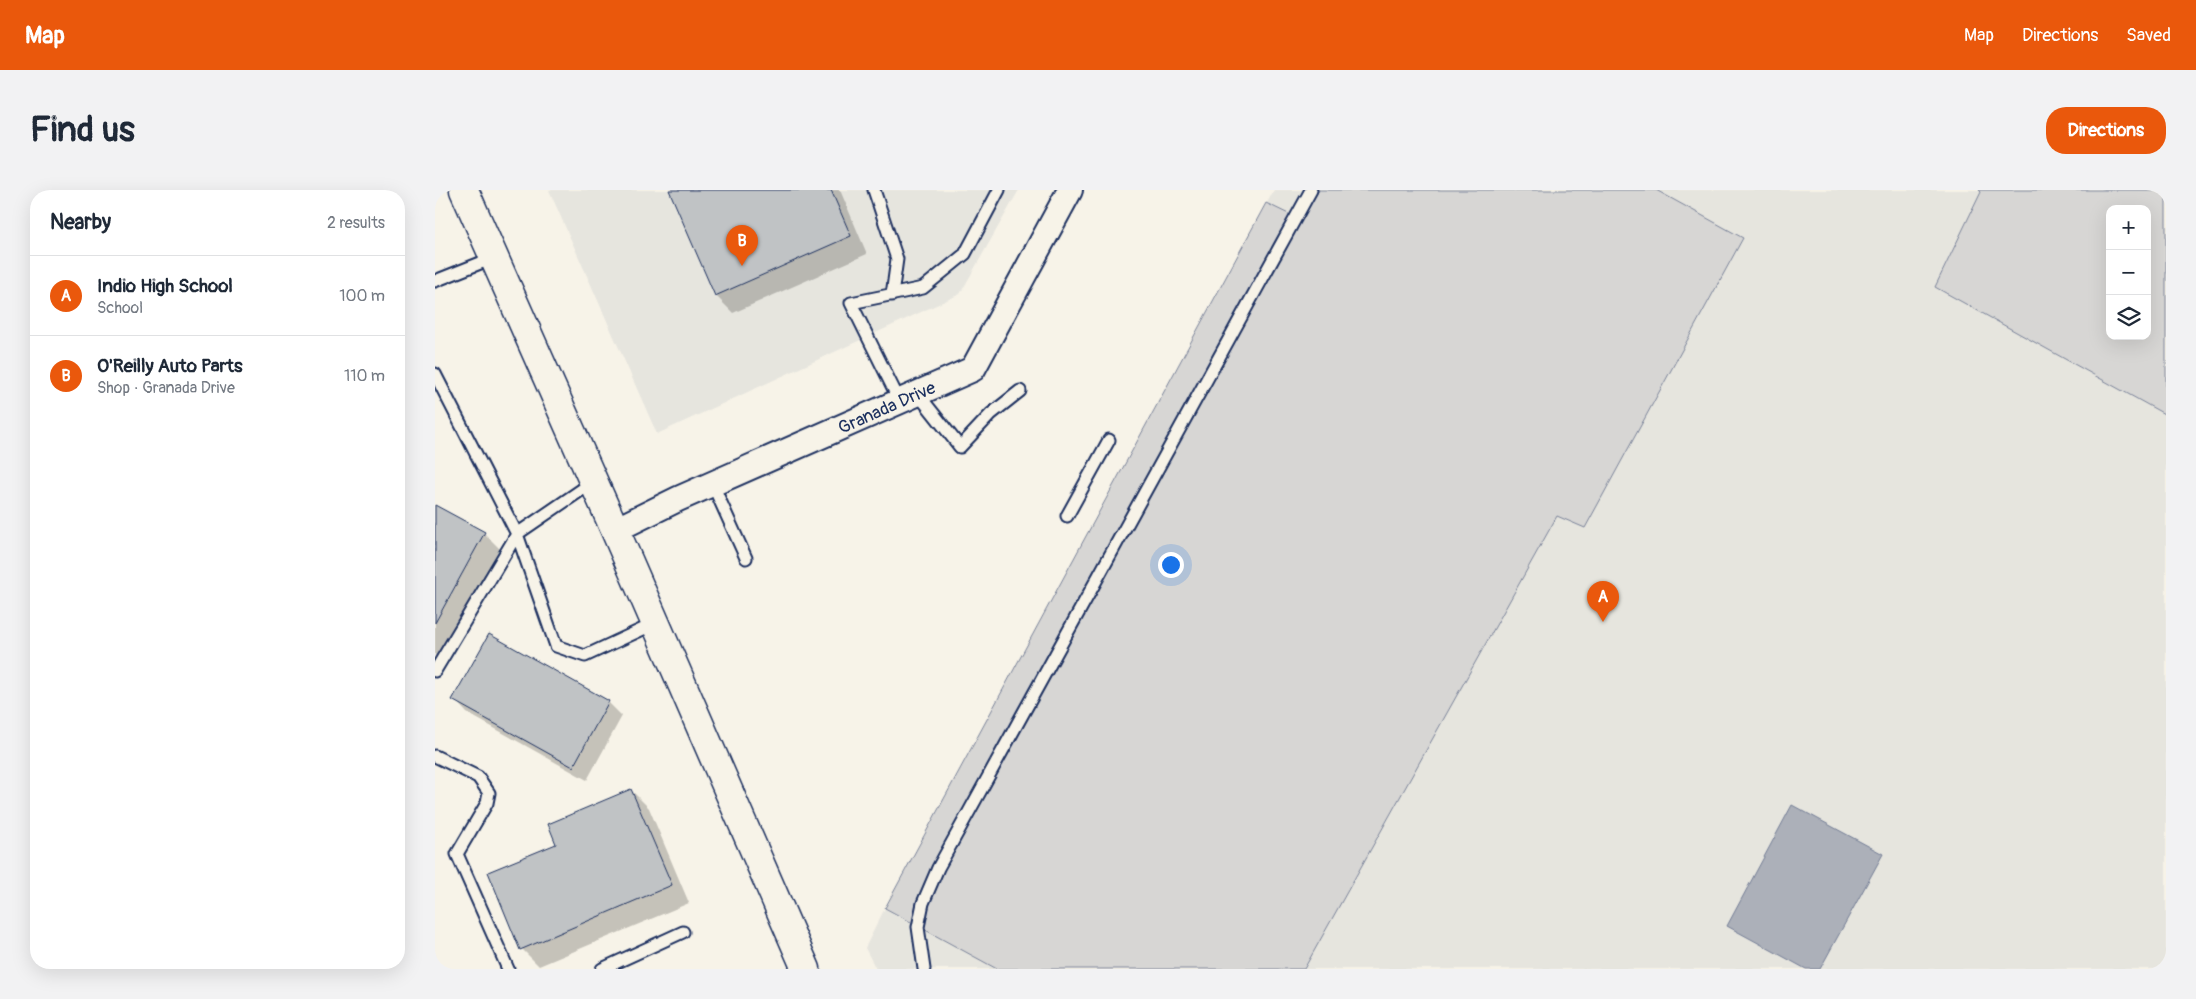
<!DOCTYPE html>
<meta charset="utf-8">
<style>
body{margin:0;font-family:Pangolin,sans-serif;background:#f2f2f3;color:#1f2937}
.controls{position:absolute;right:15px;top:15px;display:grid;overflow:hidden;border-radius:10px;box-shadow:0 5px 20px #0002}
.controls button{width:45px;height:45px;display:grid;place-items:center;padding:0;border:0;border-bottom:1px solid #e0e1e3;background:#fff;color:#1f2937;font:25px sans-serif}
.you{position:absolute;left:735px;top:374px;width:18px;height:18px;margin:-12px;border:4px solid #fff;border-radius:50%;background:#1a73e8;box-shadow:0 0 0 8px #1a73e833}
.badge{display:grid;place-items:center;width:32px;height:32px;border-radius:50%;background:#ea580c;color:#fff;font-size:16px;font-weight:700}
.pin{position:absolute;translate:-50% -41px;filter:drop-shadow(0 1px 2px #0008)}
.pin::after{content:'';position:absolute;top:26px;width:18px;height:15px;background:inherit;clip-path:polygon(0 0,100% 0,50% 100%)}
.list{margin:0;padding:0;list-style:none}
h2{display:flex;justify-content:space-between;align-items:center;height:65px;margin:0;padding:0 20px;font-size:21px}
h2 small{font-size:16px;font-weight:400;color:#747a83}
.list li{display:grid;grid-template-columns:32px 1fr auto;gap:15px;align-items:center;box-sizing:border-box;height:80px;padding:0 20px;border-top:1px solid #e0e1e3}
.list b{display:block;font-size:19px;white-space:nowrap}
.list p{margin:0;font-size:16px;white-space:nowrap;color:#747a83}
.list em{font-size:16px;font-style:normal;color:#747a83}
.icon{flex:none;width:28px;height:28px;fill:none;stroke:currentColor;stroke-width:2;stroke-linecap:round;stroke-linejoin:round}
.map{position:relative;flex:none;width:1731px;height:779px;overflow:hidden;border-radius:20px}
header{display:flex;align-items:center;gap:30px;box-sizing:border-box;height:70px;padding:0 25px;background:#ea580c;color:#fff}
header strong{font-size:24px}
nav{display:flex;gap:28px;margin-inline-start:auto;font-size:18px}
.intro{display:flex;align-items:center;justify-content:space-between;box-sizing:border-box;height:120px;padding:0 30px}
h1{margin:0;font-size:35px}
.button{padding:12px 22px;border-radius:20px;background:#ea580c;color:#fff;font-size:18px;font-weight:700}
main{display:flex;gap:30px;padding:0 30px}
aside{flex:1;background:#fff;border-radius:20px;box-shadow:0 5px 20px #0002}
.map>svg:first-child{display:block}
.built{fill:#e6e5de;fill-rule:evenodd}
.green{fill:#d7d6d4;stroke:#798299;fill-rule:evenodd}
.water{fill:#acb0b9;stroke:#727c95}
.shadow{fill:#0003}
.building{fill:#c0c3c5;stroke:#1b2f5e}
.lines{fill:none;stroke-linecap:round;stroke-linejoin:round}
.lane-casing{stroke:#1b2f5e;stroke-width:15}
.street-casing{stroke:#1b2f5e;stroke-width:28}
.primary-casing{stroke:#1b2f5e;stroke-width:31}
.lane{stroke:#f7f3e8;stroke-width:11}
.street{stroke:#f7f3e8;stroke-width:24}
.primary{stroke:#f7f3e8;stroke-width:28}
.labels{text-anchor:middle;dominant-baseline:central;stroke-width:4;stroke-linejoin:round;paint-order:stroke}
.street-label{font-size:18px;fill:#1b2f5e;stroke:#f7f3e8}
</style>
<header>
<strong>Map</strong>
<nav><a>Map</a><a>Directions</a><a>Saved</a></nav>
</header>
<div class="intro"><h1>Find us</h1><a class="button">Directions</a></div>
<main>
<aside>
<h2>Nearby<small>2 results</small></h2>
<ul class="list">
<li><span class="badge">A</span><div><b>Indio High School</b><p>School</p></div><em>100 m</em></li>
<li><span class="badge">B</span><div><b>O'Reilly Auto Parts</b><p>Shop · Granada Drive</p></div><em>110 m</em></li>
</ul>
</aside>
<div class="map">
<svg width="1731" height="779" viewBox="0 0 1731 779">
<rect width="100%" height="100%" fill="#f7f3e8"/>
<filter id="ink" filterUnits="userSpaceOnUse"><feTurbulence type="fractalNoise" baseFrequency=".02" numOctaves="2"/><feDisplacementMap in="SourceGraphic" scale="10" xChannelSelector="R" yChannelSelector="G"/><feConvolveMatrix kernelMatrix="1 2 1 2 8 2 1 2 1" color-interpolation-filters="sRGB"/></filter>
<g filter="url(#ink)">
<!-- built -->
<path class="built" d="M114 0H584L525 104 222 244Z
M839 0H1731V779H441L430 758 450 718ZM1675 19H1712V146H1675Z"/>
<!-- green -->
<path class="green" d="M884 0H1221L1308 48 1150 338 1122 326 869 779H562L450 718 831 13 866 30Z
M1544 0H1731V225L1500 97 1546 2ZM1675 19H1712V146H1675Z"/>
<!-- water -->
<path class="water" d="M1357 615 1448 664 1385 779H1371L1292 736Z"/>
<!-- shadow -->
<path class="shadow" d="M235 0H405L432 64 298 123 281 106Z
M0 316 49 343 66 360 0 476Z
M54 446 173 512 187 526 152 590 32 523 19 509Z
M196 600 214 618 254 713 104 776 87 759 122 654Z"/>
<!-- building -->
<path class="building" d="M234 0H396L416 46 280 106Z
M0 315 50 342 0 433Z
M54 444 174 511 138 577 17 510Z
M196 599 237 695 85 760 53 682 121 654 113 634Z"/>
<g class="lines">
<defs>
<path id="lane" d="M439 0 462 69 457 105
M0 91 58 68
M0 184 82 344 121 456 150 466 221 433
M483 204 525 257 556 224 585 201
M465 212 416 113 488 98 530 64 564 0
M278 295 311 368
M632 326 674 250
M0 481 82 344 158 292
M0 566 43 587 54 603 52 613 22 664 73 779
M167 779 248 742
M489 779 483 737 488 713 503 678 876 0"/>
<path id="street" d="M180 340 243 309 538 179 635 0"/>
<path id="primary" d="M29 0 180 340 371 779"/>
</defs>
<!-- lane casing -->
<use href="#lane" class="lane-casing"/>
<!-- street casing -->
<use href="#street" class="street-casing"/>
<!-- primary casing -->
<use href="#primary" class="primary-casing"/>
<!-- lane -->
<use href="#lane" class="lane"/>
<!-- street -->
<use href="#street" class="street"/>
<!-- primary -->
<use href="#primary" class="primary"/>
</g>
</g>
<g class="labels">
<!-- street labels -->
<g class="street-label">
<text transform="translate(452 218) rotate(-24)">Granada Drive</text>
</g>
</g>
</svg>
<div class="controls">
<button>+</button>
<button>−</button>
<button><svg class="icon" aria-label="layers" viewBox="0 0 24 24"><path d="M12 4l9 5-9 5-9-5zM3 14l9 5 9-5"/></svg></button>
</div>
<div class="you"></div>
<div class="pin badge" style="left:1168px;top:432px">A</div>
<div class="pin badge" style="left:307px;top:76px">B</div>
</div>
</main>
